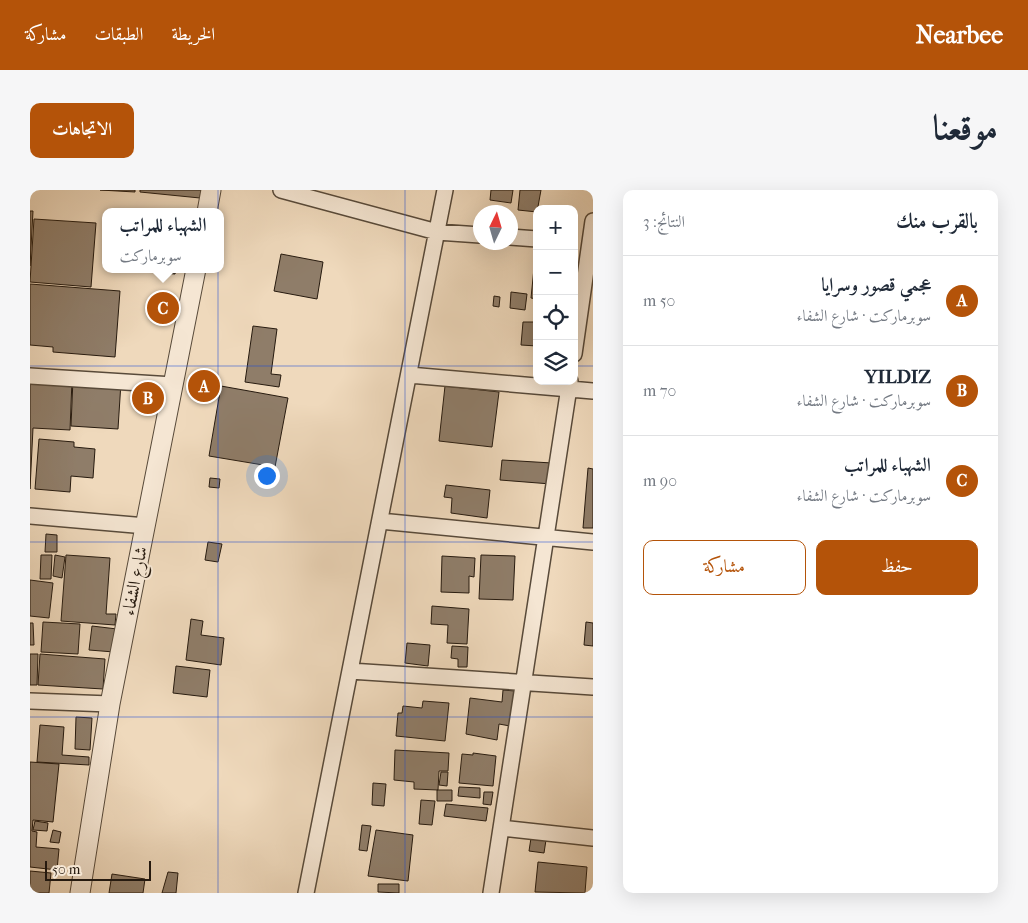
<!DOCTYPE html>
<html lang="ar">
<meta charset="utf-8">
<style>
body{margin:0;font-family:"IM FELL French Canon",Amiri,serif;background:#f6f6f7;color:#1f2937;direction:rtl}
.controls{position:absolute;right:15px;top:15px;display:grid;overflow:hidden;border-radius:10px;box-shadow:0 5px 20px #0002}
.controls button{width:45px;height:45px;display:grid;place-items:center;padding:0;border:0;border-bottom:1px solid #e0e1e3;background:#fff;color:#1f2937;font:25px sans-serif}
.compass{position:absolute;left:443px;top:15px;width:45px;height:45px;border-radius:50%;background:#fff;box-shadow:0 5px 20px #0002;rotate:5deg}
.scale{position:absolute;left:15px;bottom:12px;width:106px;box-sizing:border-box;padding-left:5px;border:2px solid #261a0f;border-top:0;font-size:14px;line-height:18px;white-space:nowrap;color:#261a0f;-webkit-text-stroke:4px #f5e6d3;paint-order:stroke}
.you{position:absolute;left:236px;top:285px;width:18px;height:18px;margin:-12px;border:4px solid #fff;border-radius:50%;background:#1a73e8;box-shadow:0 0 0 8px #1a73e833}
.badge{display:grid;place-items:center;width:32px;height:32px;border-radius:50%;background:#b45309;color:#fff;font-size:16px;font-weight:700}
.pin{position:absolute;translate:-50% -50%;border:2px solid #fff;box-shadow:0 1px 5px #0006}
.popup{position:absolute;left:72px;top:18px;width:122px;height:65px;box-sizing:border-box;display:grid;place-content:center;border-radius:10px;background:#fff;filter:drop-shadow(0 1px 4px #0005);font-size:16px;white-space:nowrap;color:#747a83}
.popup b{font-size:19px;color:#1f2937}
.popup::after{content:'';position:absolute;left:50%;top:100%;margin-left:-10px;border:10px solid transparent;border-top-color:#fff}
.list{margin:0;padding:0;list-style:none}
h2{display:flex;justify-content:space-between;align-items:center;height:65px;margin:0;padding:0 20px;font-size:21px}
h2 small{font-size:16px;font-weight:400;color:#747a83}
.list li{display:grid;grid-template-columns:32px 1fr auto;gap:15px;align-items:center;box-sizing:border-box;height:90px;padding:0 20px;border-top:1px solid #e0e1e3}
.list b{display:block;font-size:19px;white-space:nowrap}
.list p{margin:0;font-size:16px;white-space:nowrap;color:#747a83}
.list em{font-size:16px;font-style:normal;color:#747a83}
.actions{display:flex;gap:10px;padding:15px 20px}
.actions a{flex:1;padding:11px 0;border:1px solid #b45309;border-radius:10px;text-align:center;font-size:18px;color:#b45309}
.actions .main{background:#b45309;color:#fff}
.icon{flex:none;width:28px;height:28px;fill:none;stroke:currentColor;stroke-width:2;stroke-linecap:round;stroke-linejoin:round}
.map{position:relative;flex:none;width:563px;height:703px;overflow:hidden;direction:ltr;border-radius:10px}
header{display:flex;align-items:center;gap:30px;box-sizing:border-box;height:70px;padding:0 25px;background:#b45309;color:#fff}
header strong{font-size:24px}
nav{display:flex;gap:28px;margin-inline-start:auto;font-size:18px}
.intro{display:flex;align-items:center;justify-content:space-between;box-sizing:border-box;height:120px;padding:0 30px}
h1{margin:0;font-size:35px}
.button{padding:12px 22px;border-radius:10px;background:#b45309;color:#fff;font-size:18px;font-weight:700}
main{display:flex;gap:30px;padding:0 30px}
aside{flex:1;background:#fff;border-radius:10px;box-shadow:0 5px 20px #0002}
.map>svg:first-child{display:block}
.building{fill:#8f7d69;stroke:#261a0f}
.lines{fill:none;stroke-linecap:round;stroke-linejoin:round}
.minor-casing{stroke:#584a3a;stroke-width:18}
.tertiary-casing{stroke:#584a3a;stroke-width:21}
.minor{stroke:#f5e6d3;stroke-width:15}
.tertiary{stroke:#f5e6d3;stroke-width:19}
.grid{fill:none;stroke:#1d4ed8;stroke-width:1;stroke-opacity:0.55}
.labels{text-anchor:middle;dominant-baseline:central;stroke-width:4;stroke-linejoin:round;paint-order:stroke}
.street-label{font-size:18px;fill:#261a0f;stroke:#f5e6d3}
</style>
<header>
<strong>Nearbee</strong>
<nav><a>الخريطة</a><a>الطبقات</a><a>مشاركة</a></nav>
</header>
<div class="intro"><h1>موقعنا</h1><a class="button">الاتجاهات</a></div>
<main>
<aside>
<h2>بالقرب منك<small>النتائج: 3</small></h2>
<ul class="list">
<li><span class="badge">A</span><div><b>عجمي قصور وسرايا</b><p>سوبرماركت · شارع الشفاء</p></div><em>50 m</em></li>
<li><span class="badge">B</span><div><b>YILDIZ</b><p>سوبرماركت · شارع الشفاء</p></div><em>70 m</em></li>
<li><span class="badge">C</span><div><b>الشهباء للمراتب</b><p>سوبرماركت · شارع الشفاء</p></div><em>90 m</em></li>
</ul>
<div class="actions"><a class="main">حفظ</a><a>مشاركة</a></div>
</aside>
<div class="map">
<svg width="563" height="703" viewBox="0 0 563 703">
<rect width="100%" height="100%" fill="#efd9bc"/>
<filter id="stains"><feTurbulence type="fractalNoise" baseFrequency=".004" numOctaves="4"/><feColorMatrix values="0 0 0 0 .2 0 0 0 0 .09 0 0 0 0 .02 0 0 0 .5 -.17"/></filter>
<radialGradient id="worn" r=".72"><stop offset=".6" stop-color="#630" stop-opacity="0"/><stop offset="1" stop-color="#630" stop-opacity=".3"/></radialGradient>
<!-- building -->
<path class="building" d="M70 0H105V2Z
M110 0H171L170 8 110 2Z
M461 0H483L481 13 460 10Z
M490 0H511L507 22 488 20Z
M0 21H3L0 76Z
M4 29 66 33 61 97 0 92Z
M251 64 293 72 287 109 244 101Z
M505 68 507 69V109L501 108Z
M77 79H146L145 84Z
M0 94 90 101 85 167 23 162V157L0 155Z
M481 102 497 104 495 120 480 118Z
M464 106 470 107 469 117 463 116Z
M507 130V156L491 155 493 132H507Z
M223 136 247 139 241 184 251 185 249 197 215 192Z
M0 188 42 190 40 240 3 238 0 299Z
M43 189 91 192 88 239 41 236Z
M191 196 258 208 245 277 179 266Z
M415 196 469 202 462 257 409 251Z
M9 249 44 252V257L65 259 63 288 41 286 40 302 5 299Z
M472 270 522 273 521 294 470 290Z
M558 278 563 279V338H553Z
M180 288 190 289 189 298 179 297Z
M416 295 460 300 457 328 421 323 422 308 414 307Z
M16 344 27 345V362H15Z
M178 352 192 354 188 372 175 370Z
M11 365H22L21 389H10Z
M25 365 35 367 32 388 23 386Z
M36 365 80 368 76 424H86L85 435 31 431Z
M451 365 485 366 483 410 449 409Z
M412 366 445 368 444 387 439 386V403L411 402Z
M0 390 23 393 19 428 0 426Z
M402 416 439 419 437 454 417 453 418 435 401 434Z
M161 429 173 431 171 445 194 448 191 475 156 470Z
M13 432 50 434 48 464 11 462Z
M556 432 563 433V456L554 455Z
M0 433H3L4 455H0Z
M62 436 87 439 84 462 59 460Z
M377 453 400 455 398 476 375 473Z
M422 456 438 457 437 477H428V469L421 468Z
M0 464H8L7 495H0Z
M10 464 75 469 73 499 8 495Z
M146 476 180 480 177 507 143 503Z
M473 500 485 501 480 536 469 534 467 550 436 544 440 508 472 512Z
M393 511 419 513 415 551 366 546 368 523H372L373 516 392 518Z
M46 527 62 528 60 560 45 559Z
M10 535 34 537 32 565 59 567V575L7 572Z
M365 560 419 563 418 581H409L408 600 384 599V592L364 590Z
M443 563 466 566 463 596 429 593 432 564 443 565Z
M0 572 29 574 23 632 3 630 2 641 7 642 6 657 29 659 27 680 0 677Z
M411 582H418L417 596 409 595Z
M343 593 356 594 354 616 342 615Z
M429 597 450 598V608L428 606Z
M407 600H422V611H407Z
M454 602H463L461 615 453 614Z
M391 610 405 611 402 635 389 634Z
M416 614 458 618 456 631 414 626Z
M5 631 18 633 17 641 3 640Z
M332 635 341 636 337 661 329 660Z
M23 640 31 642 29 653 20 652Z
M346 640 383 645 378 691 338 686Z
M501 648 516 650 514 663 499 661Z
M508 672 557 677 555 703 505 702Z
M0 681 21 683 19 703H0Z
M138 682 148 683 146 703H132Z
M82 684 115 689 113 703H79Z
M348 694H369V703L348 702Z"/>
<g class="lines">
<defs>
<path id="minor" d="M251 0 407 42 450 45
M480 47 507 49
M544 164 563 31
M379 185 563 201
M0 186 143 195
M0 326 116 336
M350 331 563 352
M320 481 563 497
M0 511 80 514
M471 638 563 648
M276 703 415 0
M461 703 540 191"/>
<path id="tertiary" d="M177 22 181 0
M50 703 80 514 166 79"/>
</defs>
<!-- minor casing -->
<use href="#minor" class="minor-casing"/>
<!-- tertiary casing -->
<use href="#tertiary" class="tertiary-casing"/>
<!-- minor -->
<use href="#minor" class="minor"/>
<!-- tertiary -->
<use href="#tertiary" class="tertiary"/>
</g>
<!-- grid -->
<path class="grid" d="M188 0V703M375 0V703M0 176H507M544 176H563M0 352H563M0 527H563"/>
<g class="labels">
<!-- street labels -->
<g class="street-label">
<text transform="translate(105 391) rotate(-79)">شارع الشفاء</text>
</g>
</g>
<rect width="100%" height="100%" filter="url(#stains)"/>
<rect width="100%" height="100%" fill="url(#worn)"/>
</svg>
<div class="controls">
<button>+</button>
<button>−</button>
<button><svg class="icon" aria-label="locate" viewBox="0 0 24 24"><circle cx="12" cy="12" r="6"/><path d="M12 2v4M12 18v4M2 12h4M18 12h4"/></svg></button>
<button><svg class="icon" aria-label="layers" viewBox="0 0 24 24"><path d="M12 4l9 5-9 5-9-5zM3 14l9 5 9-5"/></svg></button>
</div>
<svg class="compass" viewBox="-18 -18 36 36"><path d="M0-13l5 13h-10z" fill="#e53935"/><path d="M0 13l5-13h-10z" fill="#747a83"/></svg>
<div class="scale">50 m</div>
<div class="you"></div>
<div class="pin badge" style="left:174px;top:196px">A</div>
<div class="pin badge" style="left:118px;top:208px">B</div>
<div class="pin badge" style="left:133px;top:118px">C</div>
<div class="popup"><b>الشهباء للمراتب</b>سوبرماركت</div>
</div>
</main>
